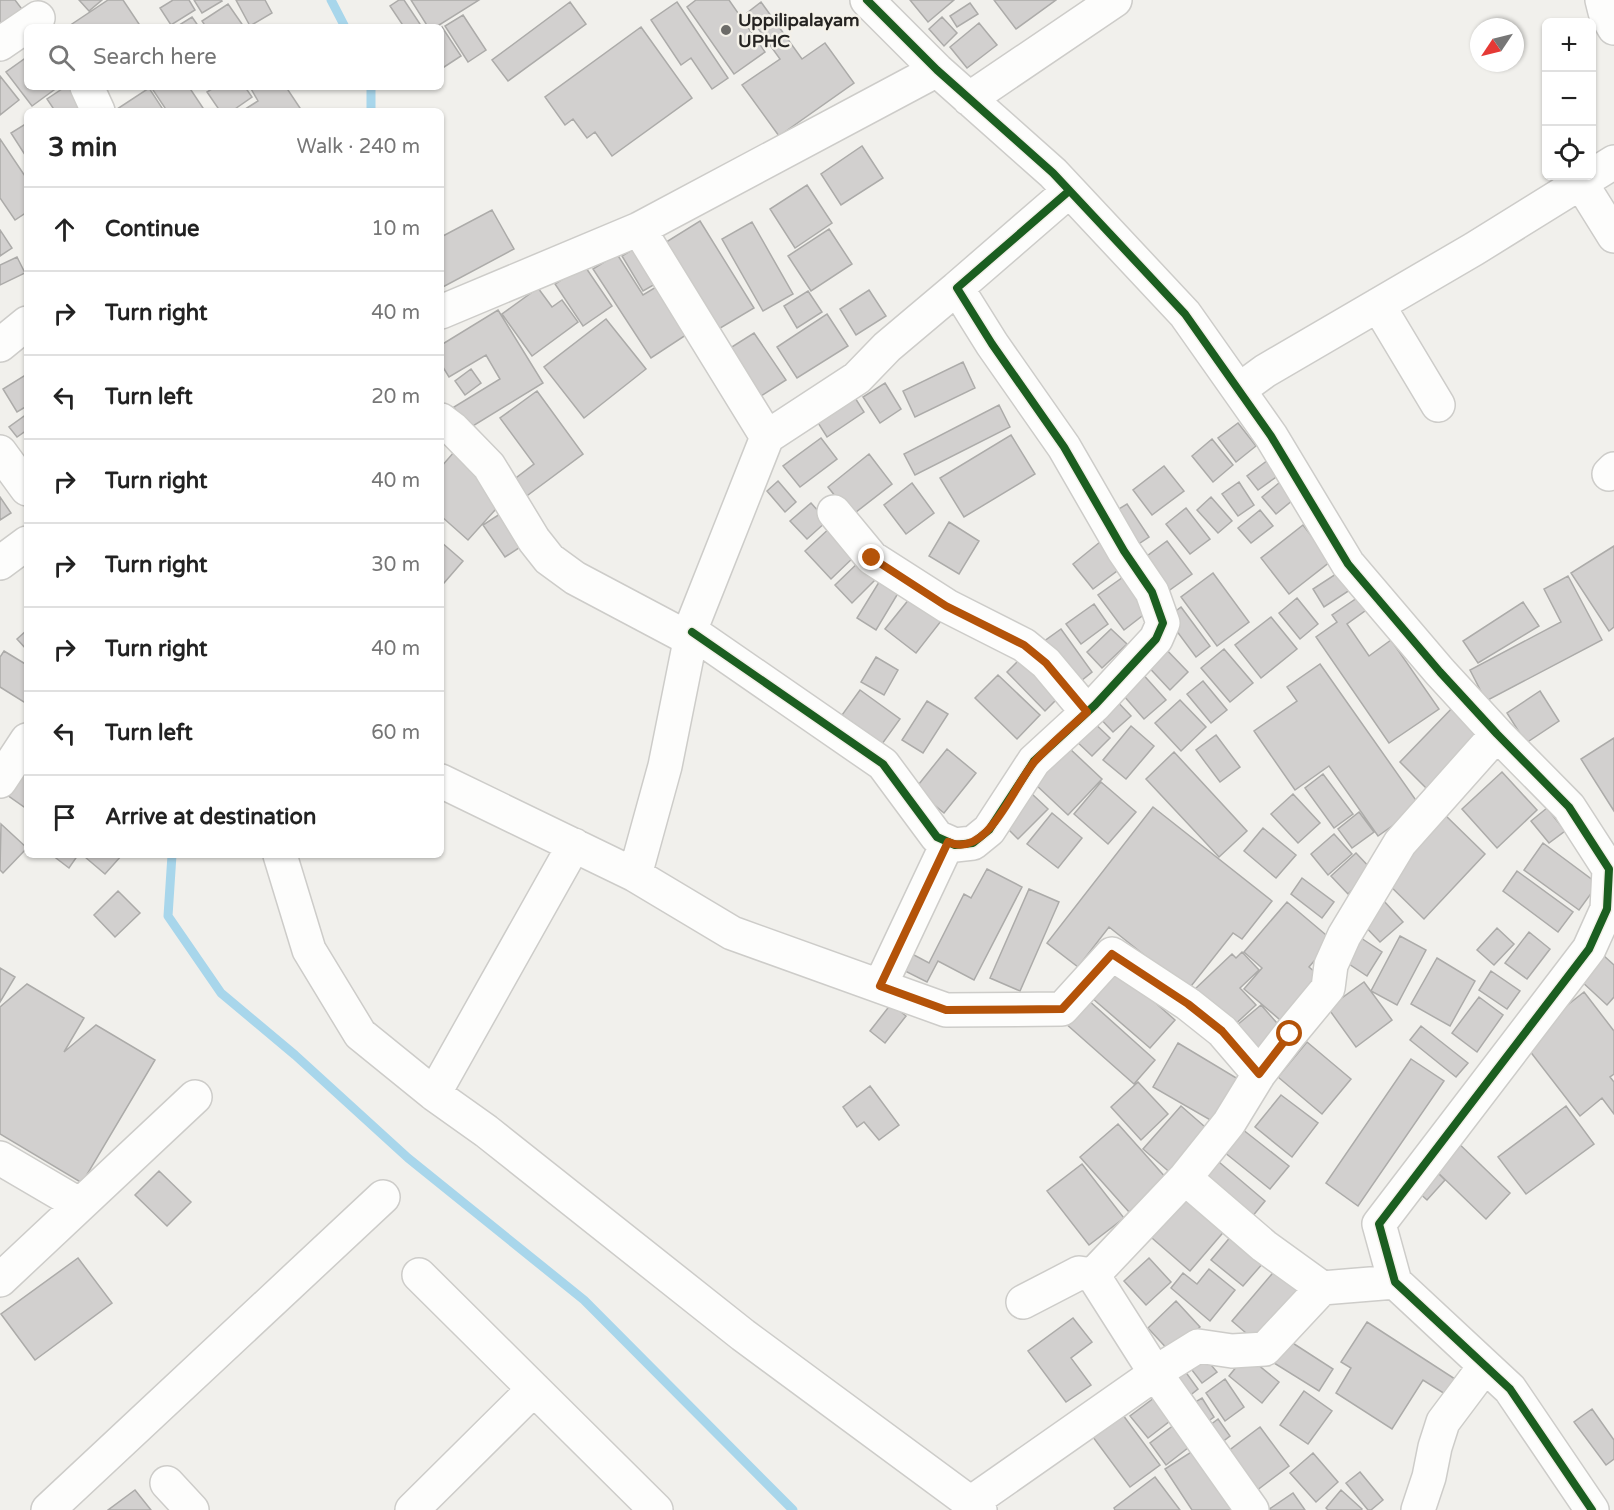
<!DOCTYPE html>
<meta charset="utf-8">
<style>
body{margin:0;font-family:"Varela Round",sans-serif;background:#f2f2f2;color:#222}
.controls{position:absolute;right:18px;top:18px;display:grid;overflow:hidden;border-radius:9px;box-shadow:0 2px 4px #0004}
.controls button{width:54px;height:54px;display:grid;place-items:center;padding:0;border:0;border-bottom:2px solid #e0e0e0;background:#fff;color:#222;font:30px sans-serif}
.compass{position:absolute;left:1470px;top:18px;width:54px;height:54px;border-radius:50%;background:#fff;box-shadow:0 2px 4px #0004;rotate:235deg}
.stop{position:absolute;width:18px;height:18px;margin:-14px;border:4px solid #b45309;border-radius:50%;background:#fff}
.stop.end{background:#b45309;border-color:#fff;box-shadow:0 2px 6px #0008}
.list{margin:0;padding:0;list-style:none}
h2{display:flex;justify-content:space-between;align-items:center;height:78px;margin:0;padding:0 24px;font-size:26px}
h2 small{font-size:20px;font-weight:400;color:#767676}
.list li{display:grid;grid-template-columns:39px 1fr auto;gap:18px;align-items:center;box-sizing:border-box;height:84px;padding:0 24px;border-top:2px solid #e0e0e0}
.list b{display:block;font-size:22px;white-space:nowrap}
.list em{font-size:20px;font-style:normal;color:#767676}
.icon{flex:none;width:33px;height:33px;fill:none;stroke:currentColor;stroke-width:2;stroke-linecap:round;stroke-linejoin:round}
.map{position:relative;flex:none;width:1614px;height:1510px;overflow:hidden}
.search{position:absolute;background:#fff;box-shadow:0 2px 4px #0004;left:24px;top:24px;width:420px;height:66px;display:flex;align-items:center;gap:15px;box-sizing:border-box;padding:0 21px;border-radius:9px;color:#767676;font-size:22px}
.panel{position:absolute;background:#fff;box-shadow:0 2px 4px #0004;left:24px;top:108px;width:420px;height:750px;border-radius:9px}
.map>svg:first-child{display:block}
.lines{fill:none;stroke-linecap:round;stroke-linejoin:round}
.stream{stroke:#a8d6eb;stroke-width:9}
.building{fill:#d2d0cf;stroke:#acaba9;stroke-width:1.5}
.minor-casing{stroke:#cdccc9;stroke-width:36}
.minor{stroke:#fdfdfc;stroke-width:33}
.cycleway-casing{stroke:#f4f1e9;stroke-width:11}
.cycleway{stroke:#1b5e20;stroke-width:8}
.route{stroke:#b45309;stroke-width:8}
.poi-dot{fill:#6c6b68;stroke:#f4f1e9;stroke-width:2}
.labels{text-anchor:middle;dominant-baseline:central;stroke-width:5;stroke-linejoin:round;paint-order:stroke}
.poi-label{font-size:18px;font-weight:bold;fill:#252321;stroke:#f4f1e9;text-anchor:start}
</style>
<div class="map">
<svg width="1614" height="1510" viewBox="0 0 1614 1510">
<rect width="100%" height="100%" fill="#f1f0ec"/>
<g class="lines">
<!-- stream -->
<path class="stream" d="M331 0 345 27
M371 111V87
M172 855 168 916 221 993 295 1055 408 1158 584 1300 793 1510"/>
</g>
<!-- building -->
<path class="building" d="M0 0H15L28 17 0 39Z
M79 0H102L89 11Z
M108 0H123L141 27 69 26Z
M173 0H189L195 10 171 25 160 8Z
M194 0H221L222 1 202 13Z
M236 0H265L272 13 250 26Z
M399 0H404L422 27H404L390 6Z
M411 0H479L436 27H428Z
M696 0H729L765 52 734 74 687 7Z
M910 0H954L928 22Z
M994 0H1056L1016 29Z
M570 2 586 24 508 81 492 60Z
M677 2 728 78 712 89 691 58 681 65 651 20Z
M761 2 802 59 825 43 854 83 779 136 742 85 780 59 747 13Z
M970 3 978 14 957 27 950 16Z
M228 4 244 27H206L202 21Z
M463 15 486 50 468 62 445 26Z
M192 17 199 27H176Z
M942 17 957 33 944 46 929 29Z
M979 23 997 45 967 68 950 47Z
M442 27 461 56 441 69V28Z
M641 27 692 98 612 156 595 132 587 138 573 119 565 125 545 97Z
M27 57V87H58L32 106 6 72Z
M0 76 19 100 0 115Z
M65 87H78L94 111H55L47 99Z
M151 87H189L205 111H167Z
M215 87H245L252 97 232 111H220L207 92Z
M250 87H286L302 111H242L258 101Z
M149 88 164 111H114Z
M27 123V158L11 133Z
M0 139 27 179V212L15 220 0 198Z
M862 146 883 178 841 205 821 174Z
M807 185 832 223 795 248 770 209Z
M492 210 514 249 441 288V237Z
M700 221 754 308 717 330 663 244Z
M752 222 793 294 763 311 722 239Z
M829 229 852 264 811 291 788 256Z
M0 230 12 248 0 256Z
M642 244 664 279 643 291 622 256Z
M617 254 643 295 661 284 692 331 651 358 593 269Z
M17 257 25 273 0 285V265Z
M584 265 612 306 583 326 555 284Z
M538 288 552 307 562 300 578 322 532 356 502 314Z
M869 290 886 316 856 335 840 309Z
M808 291 822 312 797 328 784 306Z
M498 310 543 383 468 429 454 407 500 379 486 355 449 377 441 364V345Z
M827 314 848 346 797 378 777 347Z
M606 319 646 369 584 418 544 367Z
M754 333 786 380 758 398 727 350Z
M963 362 975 388 915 417 903 391Z
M471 369 481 383 465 395 455 381Z
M27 374V406L17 412 3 389Z
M885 383 901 409 880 423 863 397Z
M537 391 583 454 524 498 512 481 534 464 500 418Z
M852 393 864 412 827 437 815 418Z
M999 405 1010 427 915 475 904 454Z
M27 414V430L17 437 9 427Z
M1238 423 1256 446 1236 462 1218 438Z
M1011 435 1035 474 964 517 940 478Z
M821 438 837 459 800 487 783 466Z
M1212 439 1233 465 1213 482 1192 456Z
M454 452 505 499 468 540 441 516V467Z
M869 454 892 484 851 516 828 487Z
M1268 460 1279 475 1258 490 1247 476Z
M1164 466 1184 491 1152 515 1133 490Z
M1285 478 1299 495 1276 514 1262 497Z
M778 481 796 502 785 512 767 491Z
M1239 482 1254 505 1238 516 1222 494Z
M912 483 934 513 906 534 884 505Z
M0 497 11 513 0 520Z
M1211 497 1232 521 1218 533 1197 510Z
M811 503 827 521 807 539 790 521Z
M1127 504 1149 537 1131 549 1109 515Z
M1186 508 1210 539 1190 554 1166 524Z
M506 510 528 542 505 557 483 525Z
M1260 510 1273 526 1251 543 1238 528Z
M949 522 979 541 959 574 929 556Z
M833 525 858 553 831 579 805 551Z
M1303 525 1331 561 1289 594 1261 558Z
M1167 541 1192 574 1167 592 1143 559Z
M441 542 463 561 444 583 441 581Z
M1100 542 1121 568 1093 589 1073 564Z
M1614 546V627L1609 631 1571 573Z
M863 558 880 575 852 603 835 585Z
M1342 570 1353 588 1324 607 1313 589Z
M1213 573 1249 622 1217 646 1181 597Z
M884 574 903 585 876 630 857 618Z
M1126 575 1151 609 1124 630 1098 595Z
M1568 576 1602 640 1486 701 1470 670 1561 622 1544 589Z
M914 593 945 616 916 653 885 629Z
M1360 596 1369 608 1347 624 1369 656 1391 640 1439 709 1389 743 1316 637 1337 622 1332 615Z
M1297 598 1318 624 1300 639 1279 613Z
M1523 602 1539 626 1478 663 1463 641Z
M1094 604 1108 624 1081 644 1066 624Z
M1181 607 1210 646 1196 657 1167 618Z
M1271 617 1297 649 1261 678 1235 645Z
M1061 629 1092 672 1076 685 1043 642Z
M1111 629 1127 644 1102 668 1087 652Z
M27 630V650L17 639Z
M1160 643 1188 672 1170 690 1142 660Z
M1224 649 1253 683 1230 702 1201 668Z
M4 651 27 665V704L0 687V657Z
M1025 654 1063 693 1045 711 1007 672Z
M876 657 898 670 884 695 861 682Z
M1320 664 1420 806 1378 836 1329 766 1295 790 1254 731 1297 701 1287 687Z
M1139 670 1166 700 1144 719 1117 688Z
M998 675 1040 715 1017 739 975 698Z
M1203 681 1227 710 1211 723 1187 694Z
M860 690 900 719 882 744 842 715Z
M1540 691 1559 721 1526 743 1507 713Z
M1113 697 1131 716 1113 732 1096 714Z
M1180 700 1206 727 1181 751 1155 723Z
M927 701 948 714 923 753 902 740Z
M1455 705 1483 731 1427 789 1400 762Z
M1090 719 1110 738 1092 756 1072 737Z
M1131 726 1154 746 1126 779 1103 760Z
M1216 735 1240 767 1220 782 1196 750Z
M1614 738V811L1581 759Z
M1069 748 1102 779 1068 815 1035 784Z
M947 749 976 773 944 813 915 789Z
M1174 752 1247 831 1219 857 1146 779Z
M27 760V809L0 790Z
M1502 772 1537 810 1497 848 1462 809Z
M1323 774 1353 814 1334 828 1305 788Z
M1101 782 1136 812 1108 844 1074 814Z
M1032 794 1048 809 1018 839 1002 823Z
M1293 794 1320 823 1298 843 1271 814Z
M1153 807 1272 901 1242 939 1233 933 1188 990 1109 927 1078 967 1047 943Z
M1547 808 1565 831 1549 843 1531 821Z
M1359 812 1374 832 1352 848 1338 829Z
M1052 813 1082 838 1058 868 1027 844Z
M1444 814 1485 854 1424 919 1383 879Z
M1 824 27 848 3 873 0 870Z
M1263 828 1296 855 1276 878 1244 851Z
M1334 834 1352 854 1328 875 1311 854Z
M1543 843 1598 884 1579 910 1524 870Z
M1356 853 1372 870 1348 894 1331 876Z
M52 855H78L69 868Z
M87 855H122L105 874 85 857Z
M987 869 1022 887 974 980 938 961 927 982 893 965 901 948 929 963 964 894 971 898Z
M1517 871 1573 912 1558 932 1503 891Z
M1302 878 1334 902 1322 918 1291 894Z
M1029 889 1059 902 1020 991 990 978Z
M118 891 140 913 115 937 94 915Z
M1383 900 1403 922 1380 942 1360 921Z
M1287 902 1332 940 1309 967 1324 980 1286 1025 1244 989 1262 968 1244 952Z
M1497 928 1514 944 1494 965 1477 950Z
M1529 932 1550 949 1527 979 1505 963Z
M1358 936 1382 952 1367 976 1343 960Z
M1400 936 1426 950 1397 1005 1371 991Z
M1242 952 1259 970 1240 988 1256 1005 1230 1029 1194 990 1232 954 1236 958Z
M1603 955 1614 965V997L1607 1005 1580 980Z
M1437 958 1475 981 1450 1026 1411 1004Z
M0 968 15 977 0 1002Z
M1117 969 1175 1020 1150 1048 1092 998Z
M1491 971 1520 991 1507 1009 1479 990Z
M1364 982 1392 1020 1356 1047 1328 1008Z
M27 984 84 1018 64 1052 96 1025 155 1060 82 1183 0 1134V1007Z
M1584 992 1614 1031V1074L1610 1077 1614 1082V1114L1602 1098 1580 1116 1522 1041Z
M1479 997 1503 1015 1477 1052 1452 1033Z
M1087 999 1155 1060 1134 1084 1065 1023Z
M891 1004 906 1016 885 1043 870 1031Z
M1261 1005 1284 1031 1258 1052 1236 1026Z
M1421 1026 1468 1063 1456 1077 1410 1040Z
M1307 1042 1351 1079 1322 1114 1278 1077Z
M1178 1043 1243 1082 1219 1125 1153 1087Z
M1411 1059 1444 1081 1358 1206 1326 1183Z
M1138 1082 1168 1114 1141 1140 1111 1107Z
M870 1086 899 1125 879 1140 864 1122 857 1127 843 1107Z
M1281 1095 1318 1123 1292 1157 1255 1127Z
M1181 1106 1212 1133 1174 1176 1143 1149Z
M1566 1106 1594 1144 1526 1194 1498 1157Z
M1118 1124 1167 1179 1129 1212 1080 1157Z
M1242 1129 1289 1166 1270 1189 1224 1152Z
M1452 1137 1510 1193 1486 1219 1428 1163Z
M1219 1162 1265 1201 1247 1223 1201 1184Z
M1082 1164 1124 1218 1089 1245 1047 1191Z
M1434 1169 1445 1180 1427 1200 1415 1189Z
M159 1171 191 1202 167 1226 135 1195Z
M1181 1189 1227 1228 1190 1271 1145 1232Z
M1232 1235 1264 1262 1243 1286 1211 1260Z
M78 1258 112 1303 35 1360 1 1314Z
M1149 1258 1171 1282 1146 1305 1124 1281Z
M1277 1268 1305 1291 1260 1345 1232 1321Z
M1209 1269 1235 1290 1210 1321 1171 1288 1183 1273 1197 1284Z
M1176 1301 1200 1327 1171 1353 1148 1328Z
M1073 1318 1092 1342 1071 1358 1091 1385 1066 1402 1028 1351Z
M1367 1322 1455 1379 1445 1394 1423 1380 1392 1429 1336 1393 1351 1368 1341 1362Z
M1288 1340 1333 1369 1319 1391 1274 1363Z
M1202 1354 1217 1372 1202 1383 1188 1365Z
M1246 1355 1279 1382 1262 1403 1229 1376Z
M1182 1367 1198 1389 1183 1401 1166 1378Z
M1225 1379 1244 1407 1225 1421 1206 1393Z
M1304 1391 1332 1411 1308 1444 1280 1425Z
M1162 1392 1179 1414 1148 1438 1130 1416Z
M1202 1398 1214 1417 1200 1427 1187 1407Z
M1117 1407 1160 1465 1130 1487 1087 1429Z
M1592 1409 1614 1440V1459L1606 1465 1574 1422Z
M1182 1419 1198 1440 1166 1465 1150 1443Z
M1218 1419 1230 1436 1217 1446 1205 1429Z
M1260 1427 1289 1466 1256 1491 1227 1452Z
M1202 1445 1244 1510H1192L1165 1469Z
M1313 1453 1338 1482 1316 1502 1290 1473Z
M1360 1472 1383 1500 1371 1510H1368L1346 1483Z
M1155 1477 1180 1510H1115L1114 1508Z
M135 1490 151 1510H108Z
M1341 1490 1362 1509 1361 1510H1328L1326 1508Z
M1293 1493 1305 1510H1268Z"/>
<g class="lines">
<defs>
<path id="minor" d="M867 0 937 70 1053 173 1185 314 1271 436 1348 564 1440 672 1497 734 1569 807 1609 869 1607 909 1589 949 1379 1224 1395 1282 1510 1389 1592 1510
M1602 0 1605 12 1614 28
M0 44 38 18
M87 87 98 111
M969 99 1115 0
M1581 183 1614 236
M1378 305 1438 405
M441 312 639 229 937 70
M0 345 27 323
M1239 390 1265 371 1474 249 1614 162
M441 420 453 429 489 466 534 540 549 559 575 578 690 639
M767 437 857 378 887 347 957 288
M0 452 27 489
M1609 474 1614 469
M834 512 872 558 947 606 1024 645 1046 663 1087 712
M0 563 27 543
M692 632 883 764 937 837 955 845 973 843 989 830 1034 761 1095 705 1156 639 1163 623 1152 592 1124 551 1064 447 992 344 957 288 1069 191
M0 781 27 740
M441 781 635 875 732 933 946 1010 1062 1009 1112 954 1188 1004 1222 1031 1259 1074
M280 855 309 950 360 1034 434 1094 486 1131 743 1335 980 1510
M635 875 665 766 694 621 767 437 639 229
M880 986 948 842
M434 1094 574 845
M0 1158 80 1205
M419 1275 656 1510
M1093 1275 1156 1374 1252 1510
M0 1280 195 1097
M1395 1282 1322 1288 1264 1246 1185 1178 1229 1123 1259 1074 1290 1034 1328 988 1331 965 1344 936 1400 843 1497 734
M1023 1302 1079 1273 1093 1275 1185 1178
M167 1483 192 1510
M972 1502 1169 1364 1198 1346 1232 1351 1265 1349 1322 1288
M48 1510 383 1197
M412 1510 534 1389
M1418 1510 1429 1477 1435 1447 1443 1422 1485 1366"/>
</defs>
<!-- minor casing -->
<use href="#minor" class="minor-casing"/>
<!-- minor -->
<use href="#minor" class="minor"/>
<defs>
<path id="cycleway" d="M867 0 937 70 1053 173 1185 314 1271 436 1348 564 1440 672 1497 734 1569 807 1609 869 1607 909 1589 949 1379 1224 1395 1282 1510 1389 1592 1510
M692 632 883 764 937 837 955 845 973 843 989 830 1034 761 1095 705 1156 639 1163 623 1152 592 1124 551 1064 447 992 344 957 288 1069 191"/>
</defs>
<!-- cycleway casing -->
<use href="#cycleway" class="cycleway-casing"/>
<!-- cycleway -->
<use href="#cycleway" class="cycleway"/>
</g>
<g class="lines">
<!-- route -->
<path class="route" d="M872 558 946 606 1024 645 1046 663 1087 712C1070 728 1052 743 1036 760 1014 783 989 860 948 842L880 986 946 1010 1062 1009 1112 954 1188 1004 1222 1031 1259 1074 1290 1034"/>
</g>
<!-- markers -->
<circle class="poi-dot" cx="726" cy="30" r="6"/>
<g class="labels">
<!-- poi labels -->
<g class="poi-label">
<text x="738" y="20">Uppilipalayam<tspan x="738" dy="21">UPHC</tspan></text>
</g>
</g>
</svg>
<div class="controls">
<button>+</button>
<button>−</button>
<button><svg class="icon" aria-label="locate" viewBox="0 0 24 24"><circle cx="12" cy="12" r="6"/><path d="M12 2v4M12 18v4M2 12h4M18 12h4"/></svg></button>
</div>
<svg class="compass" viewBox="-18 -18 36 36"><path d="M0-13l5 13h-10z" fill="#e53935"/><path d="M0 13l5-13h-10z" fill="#767676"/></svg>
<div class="stop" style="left:1290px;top:1034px"></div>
<div class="stop end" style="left:872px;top:558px"></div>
<div class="search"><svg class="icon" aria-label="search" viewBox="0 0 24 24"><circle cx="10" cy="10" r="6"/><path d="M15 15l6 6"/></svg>Search here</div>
<section class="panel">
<h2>3 min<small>Walk · 240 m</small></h2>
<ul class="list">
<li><svg class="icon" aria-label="ahead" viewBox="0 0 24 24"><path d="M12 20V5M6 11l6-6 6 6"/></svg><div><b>Continue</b></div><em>10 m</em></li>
<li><svg class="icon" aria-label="right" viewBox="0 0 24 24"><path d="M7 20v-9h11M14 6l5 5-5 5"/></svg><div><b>Turn right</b></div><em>40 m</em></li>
<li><svg class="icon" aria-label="left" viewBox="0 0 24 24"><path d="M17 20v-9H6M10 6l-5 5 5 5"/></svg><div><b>Turn left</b></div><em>20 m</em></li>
<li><svg class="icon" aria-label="right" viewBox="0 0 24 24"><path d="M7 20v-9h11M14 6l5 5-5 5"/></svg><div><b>Turn right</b></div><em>40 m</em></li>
<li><svg class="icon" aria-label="right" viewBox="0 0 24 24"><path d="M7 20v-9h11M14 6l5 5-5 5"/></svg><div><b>Turn right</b></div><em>30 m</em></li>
<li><svg class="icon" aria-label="right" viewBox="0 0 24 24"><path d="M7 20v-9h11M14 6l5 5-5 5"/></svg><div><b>Turn right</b></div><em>40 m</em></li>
<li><svg class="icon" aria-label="left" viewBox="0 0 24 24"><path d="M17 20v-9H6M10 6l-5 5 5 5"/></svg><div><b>Turn left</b></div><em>60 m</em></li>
<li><svg class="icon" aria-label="arrive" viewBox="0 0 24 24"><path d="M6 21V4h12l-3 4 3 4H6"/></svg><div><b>Arrive at destination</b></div></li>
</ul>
</section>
</div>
